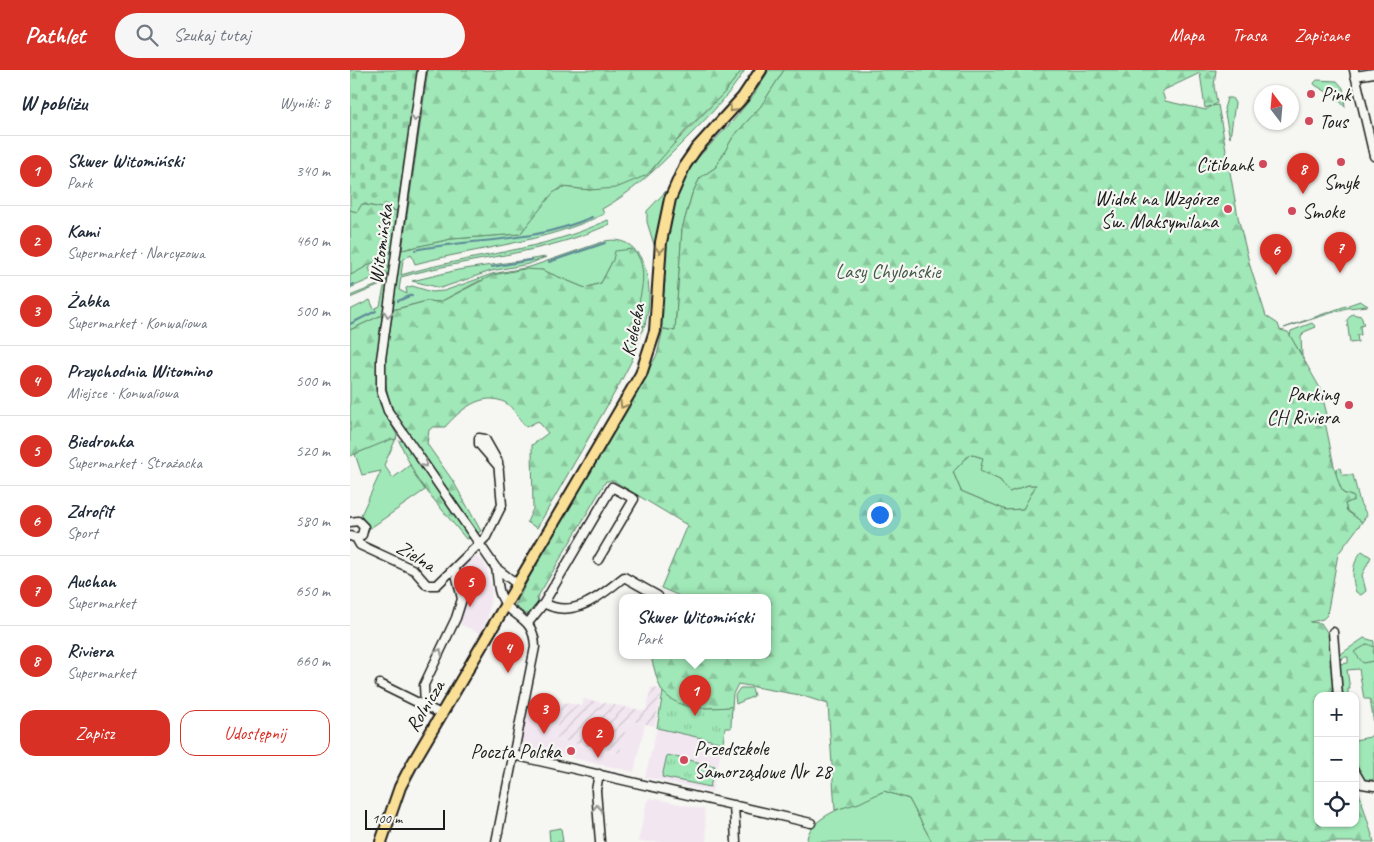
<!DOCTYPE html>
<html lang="pl">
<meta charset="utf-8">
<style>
body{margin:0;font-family:Caveat,sans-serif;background:#f6f6f7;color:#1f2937}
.controls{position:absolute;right:15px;bottom:15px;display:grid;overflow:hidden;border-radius:10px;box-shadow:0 1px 4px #0004}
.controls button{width:45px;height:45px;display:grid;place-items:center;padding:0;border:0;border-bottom:1px solid #e0e1e3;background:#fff;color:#1f2937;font:25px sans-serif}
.compass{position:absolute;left:904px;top:15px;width:45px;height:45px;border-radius:50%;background:#fff;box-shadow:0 1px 4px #0004;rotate:344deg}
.scale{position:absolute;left:15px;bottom:12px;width:80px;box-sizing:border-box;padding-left:5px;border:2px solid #1c1c1c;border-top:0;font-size:14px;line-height:18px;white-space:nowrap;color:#1c1c1c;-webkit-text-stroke:4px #f6f6f2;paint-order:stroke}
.you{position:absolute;left:529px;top:444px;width:18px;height:18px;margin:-12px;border:4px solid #fff;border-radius:50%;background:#1a73e8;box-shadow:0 0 0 8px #1a73e833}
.badge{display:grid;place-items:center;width:32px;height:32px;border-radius:50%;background:#d93025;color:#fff;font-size:16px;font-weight:700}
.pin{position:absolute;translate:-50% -41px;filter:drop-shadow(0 1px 2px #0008)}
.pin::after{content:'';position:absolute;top:26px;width:18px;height:15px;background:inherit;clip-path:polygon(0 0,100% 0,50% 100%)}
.popup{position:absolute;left:269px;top:524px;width:152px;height:65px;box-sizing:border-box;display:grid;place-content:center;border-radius:10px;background:#fff;filter:drop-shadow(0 1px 4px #0005);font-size:16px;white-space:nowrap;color:#747a83}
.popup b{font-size:19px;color:#1f2937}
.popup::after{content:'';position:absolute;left:50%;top:100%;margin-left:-10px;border:10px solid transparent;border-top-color:#fff}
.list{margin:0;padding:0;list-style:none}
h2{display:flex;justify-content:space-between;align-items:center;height:65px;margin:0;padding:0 20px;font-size:21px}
h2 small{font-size:16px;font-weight:400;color:#747a83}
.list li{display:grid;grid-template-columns:32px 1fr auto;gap:15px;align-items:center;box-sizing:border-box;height:70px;padding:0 20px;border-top:1px solid #e0e1e3}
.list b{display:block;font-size:19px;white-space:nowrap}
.list p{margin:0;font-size:16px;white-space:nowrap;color:#747a83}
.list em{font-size:16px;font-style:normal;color:#747a83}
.actions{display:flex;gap:10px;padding:15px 20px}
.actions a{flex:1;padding:11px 0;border:1px solid #d93025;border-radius:15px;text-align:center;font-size:18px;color:#d93025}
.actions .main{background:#d93025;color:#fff}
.icon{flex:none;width:28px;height:28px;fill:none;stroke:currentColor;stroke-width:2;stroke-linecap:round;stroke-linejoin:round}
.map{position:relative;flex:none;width:1024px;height:772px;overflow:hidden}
header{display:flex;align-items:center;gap:30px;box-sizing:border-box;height:70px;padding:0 25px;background:#d93025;color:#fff}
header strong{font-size:24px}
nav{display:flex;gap:28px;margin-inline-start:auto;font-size:18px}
.search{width:350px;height:45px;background:#f6f6f7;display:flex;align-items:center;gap:12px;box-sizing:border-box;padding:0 18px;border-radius:28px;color:#747a83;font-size:19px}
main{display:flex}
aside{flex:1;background:#fff}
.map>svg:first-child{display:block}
.built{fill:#f2e7f1}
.industrial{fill:url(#industrial-furrows)}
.green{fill:#a0e8b7;stroke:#5e826a}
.forest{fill:url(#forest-firs);stroke:#5e826a;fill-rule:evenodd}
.cemetery{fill:url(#cemetery-stones);stroke:#5e826a}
.park{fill:url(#park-tufts);stroke:#5e826a}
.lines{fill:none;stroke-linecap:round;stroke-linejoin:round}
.stream{stroke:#5d8997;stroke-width:2}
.minor-casing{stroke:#1c1c1c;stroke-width:11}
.major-casing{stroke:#1c1c1c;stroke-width:14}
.minor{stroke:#f6f6f2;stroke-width:8}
.major{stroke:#fadf96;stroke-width:10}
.oneway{stroke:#96875f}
.oneway2{stroke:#949492}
.poi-dot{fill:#d1495b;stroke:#f6f6f2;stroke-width:2}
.labels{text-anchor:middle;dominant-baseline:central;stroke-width:4.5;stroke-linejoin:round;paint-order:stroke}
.poi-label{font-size:20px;fill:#1c1c1c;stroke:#f6f6f2;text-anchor:start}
.street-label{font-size:20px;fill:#1c1c1c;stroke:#f6f6f2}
.park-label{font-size:20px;fill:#44594a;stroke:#f6f6f2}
</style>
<header>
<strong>Pathlet</strong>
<div class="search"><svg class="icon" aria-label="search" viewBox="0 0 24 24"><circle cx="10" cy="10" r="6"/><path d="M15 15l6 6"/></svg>Szukaj tutaj</div>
<nav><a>Mapa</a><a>Trasa</a><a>Zapisane</a></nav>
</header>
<main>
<aside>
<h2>W pobliżu<small>Wyniki: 8</small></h2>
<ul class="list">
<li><span class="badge">1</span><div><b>Skwer Witomiński</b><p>Park</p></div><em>340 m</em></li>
<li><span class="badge">2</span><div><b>Kami</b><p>Supermarket · Narcyzowa</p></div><em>460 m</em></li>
<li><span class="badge">3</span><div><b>Żabka</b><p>Supermarket · Konwaliowa</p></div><em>500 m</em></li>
<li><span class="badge">4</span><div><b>Przychodnia Witomino</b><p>Miejsce · Konwaliowa</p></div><em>500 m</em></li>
<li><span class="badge">5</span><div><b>Biedronka</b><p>Supermarket · Strażacka</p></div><em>520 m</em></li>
<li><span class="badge">6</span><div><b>Zdrofit</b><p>Sport</p></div><em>580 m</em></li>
<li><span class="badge">7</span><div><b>Auchan</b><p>Supermarket</p></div><em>650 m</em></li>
<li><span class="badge">8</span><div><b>Riviera</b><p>Supermarket</p></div><em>660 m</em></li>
</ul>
<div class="actions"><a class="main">Zapisz</a><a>Udostępnij</a></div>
</aside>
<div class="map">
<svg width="1024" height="772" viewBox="0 0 1024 772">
<defs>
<pattern id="industrial-furrows" width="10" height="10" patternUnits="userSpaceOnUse" patternTransform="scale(1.25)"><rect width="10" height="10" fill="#f2e7f1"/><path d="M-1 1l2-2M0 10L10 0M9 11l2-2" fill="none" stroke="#cfc6ce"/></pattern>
<pattern id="forest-firs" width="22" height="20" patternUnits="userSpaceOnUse" patternTransform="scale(1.25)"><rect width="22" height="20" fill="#a0e8b7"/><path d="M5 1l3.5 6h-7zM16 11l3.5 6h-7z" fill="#89c69d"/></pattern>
<pattern id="cemetery-stones" width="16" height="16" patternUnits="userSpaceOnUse" patternTransform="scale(1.25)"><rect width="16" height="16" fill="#a0e8b7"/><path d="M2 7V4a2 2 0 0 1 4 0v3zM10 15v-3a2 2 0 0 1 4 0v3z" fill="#89c69d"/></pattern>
<pattern id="park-tufts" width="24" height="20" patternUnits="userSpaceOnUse" patternTransform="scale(1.25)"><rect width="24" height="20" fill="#a0e8b7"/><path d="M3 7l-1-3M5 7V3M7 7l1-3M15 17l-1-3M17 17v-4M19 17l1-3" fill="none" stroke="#89c69d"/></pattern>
</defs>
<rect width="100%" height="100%" fill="#f6f6f2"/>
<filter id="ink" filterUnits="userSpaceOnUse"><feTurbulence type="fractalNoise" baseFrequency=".02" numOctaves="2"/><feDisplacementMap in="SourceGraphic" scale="10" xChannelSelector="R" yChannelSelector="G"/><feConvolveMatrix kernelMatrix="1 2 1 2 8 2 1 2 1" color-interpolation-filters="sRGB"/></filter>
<g filter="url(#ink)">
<!-- built -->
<path class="built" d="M127 487 133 491 137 499 142 522 138 546 131 564 107 553 113 541 114 531 110 499 123 488Z
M179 631 211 638 204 669 242 678 270 683 278 650 295 654 284 702 197 682 196 688 172 682 170 675Z
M307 658 373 673 362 722 295 707Z
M300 728 354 739 357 772H288L297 731Z"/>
<!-- industrial -->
<path class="industrial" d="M301 617 312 620 305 656 278 650 270 683 204 669 212 632 232 636 234 629 296 641Z"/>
<!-- green -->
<path class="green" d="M392 0H395C376 30 352 53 327 78 303 102 281 123 252 139L254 144C194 173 129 177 65 194L61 184 53 190 51 205C121 184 191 182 258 150L260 154C194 185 120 187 51 207L49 220 57 224 56 218 62 216 82 222 94 221 142 204 180 197 252 172 253 174 255 171C289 164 300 201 299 229 299 238 296 247 295 256L283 254 290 232 263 190 251 213 235 218 192 200 129 211 90 232 77 231 42 240 51 180 101 169 170 164 203 122 213 117 240 120 301 102 314 84 373 24Z
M419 0H434L411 36 383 67 366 97 350 108 342 124 332 159 325 261 310 258 315 210 297 152V141L382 52 403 26Z
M967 10 987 11 993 18 995 37 987 28 965 15 964 13Z
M877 28H882L885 33 880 68 874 39Z
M45 160 29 284 28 283 30 246 0 260V240L20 230 24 239 30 236 35 213 0 228V226L35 212 36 203 32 197 24 195 19 198 23 208 0 218V205L42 182Z
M196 187 179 194 141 201 91 218 62 211 108 200Z
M1010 231 1018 236 997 238 934 258Z
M1002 244 1011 246 1014 255 1010 256 1011 265H1007L1008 272 1000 273 997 250Z
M962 253 966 257 954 262 951 267 952 286 940 266 941 261Z
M42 368 45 371 34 395 43 408 60 395 75 420 19 459 11 445 31 401 12 405 5 384Z
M620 384 633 388 631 401 650 410 659 422 678 415H687L673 439 656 440 611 421 603 402Z
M990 398 992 405H1003L1010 433 1017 445 1012 452 997 441 995 434 1002 426 993 423 986 408V399Z
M1012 481 1021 487 1012 505 1016 521 1011 525 1006 522C1001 507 1002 493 1012 481Z
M1014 568 1024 571V654L1020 629H1014L1009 599 997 600 1000 619H998V624L993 625 989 594 998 593V587H993L992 590 988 586Z
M1024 662V709L1018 711C1005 704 1005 684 1005 670L1020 667Z
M534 721 559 729 582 772H457C455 745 514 730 534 721Z
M211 758 213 772H200L199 760Z"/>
<!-- forest -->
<path class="forest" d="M78 0H392L373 24 335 61 297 105 266 118 240 120 213 117 203 123 170 164 101 169 52 180Z
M434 0H866L864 16 867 33 862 36 868 35 888 147 900 196 916 246 928 254 930 260 938 262 970 318 979 352 975 353C981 376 983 402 993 423L1004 427V430L995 434 997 441 1012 452 988 484 977 545 973 549 960 552 971 553 981 568 985 626H968V753H1005V709L1024 772H582L559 729 534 721 509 733 485 740 478 634 450 625 388 614 383 624 382 637C361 638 324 643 312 621 307 612 305 600 302 591L305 585H418V527H332L311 518 337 455 264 411H256L187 528 188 533 181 544H175L165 536 192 481 243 398 307 285 313 259 325 261 332 159 342 124 350 108 366 97 383 67 411 36ZM850 3 855 38 861 36 856 40 815 31 812 21ZM620 384 633 388 630 401 650 410 659 422 678 415H686L673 439 656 440 611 421 603 402Z
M11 134 47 141 42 182 1 205 0 140 7 142Z
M282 179C302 195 289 233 283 253L294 256 282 290 269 315 187 458 177 452 183 439 182 375 198 363 188 351 176 357C170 351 163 337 156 333 132 320 109 341 95 357H83L79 360 77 374 103 411 131 461 128 463 46 345C27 312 38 276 43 240L77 231 90 232 143 205 174 199 192 200 235 218 251 213 263 190 265 181Z
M32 245 26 317 30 334 47 365 46 370 42 369 0 386V260Z
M52 370 121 468 116 469 67 409 49 371Z"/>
<!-- cemetery -->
<path class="cemetery" d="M0 0H68L47 141 12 134 7 142 0 140Z"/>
<!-- park -->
<path class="park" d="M1018 574 1024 577V591L1013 593 1004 582Z
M390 618H402L404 626 386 634 385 625Z
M313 622C331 642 357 638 382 637L381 655V658H375L373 673 307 658Z
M317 685 365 696 360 717 312 707Z"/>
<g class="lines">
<!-- stream -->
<path class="stream" d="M65 180C126 168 183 173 242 147
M199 192 255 173
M142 197 181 190
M0 216 4 214
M48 231 62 225
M0 254 26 241"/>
<defs>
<path id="minor" d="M72 0 31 289V320L38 341 146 498 167 514
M1004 0 1024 86
M1005 6 1024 3
M0 452 8 451 14 457 12 465 6 468
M0 466 6 468 10 475 64 500 77 515H87L136 467 152 435 148 392 135 369 129 368V374L149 397
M194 533C223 550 252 525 274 507L308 526
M178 553 194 533 262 417 284 429 248 490
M983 562 988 626
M30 614 91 644
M75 635 74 615 106 548 112 529 105 499
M163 685 461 753
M1005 702 1012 714 1024 716
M249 704 246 720 250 772
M384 735 386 772
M146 772 185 577C184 544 161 550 151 526 147 518 148 507 146 498"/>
<path id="major" d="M31 772 50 717 61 696 291 304 305 261 311 172 320 129 335 95 346 79 393 27 411 0"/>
</defs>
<!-- minor casing -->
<use href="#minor" class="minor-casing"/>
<!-- major casing -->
<use href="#major" class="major-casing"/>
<!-- minor -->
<use href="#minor" class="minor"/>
<!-- major -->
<use href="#major" class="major"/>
</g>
<!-- one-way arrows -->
<defs><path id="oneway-chevron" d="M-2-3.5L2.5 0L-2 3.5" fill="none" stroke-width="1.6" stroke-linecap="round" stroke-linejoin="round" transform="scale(1.25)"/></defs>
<g class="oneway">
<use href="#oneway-chevron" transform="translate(382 39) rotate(133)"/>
<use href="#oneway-chevron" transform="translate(310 180) rotate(93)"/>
<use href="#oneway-chevron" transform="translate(273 335) rotate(120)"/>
</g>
<g class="oneway2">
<use href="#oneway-chevron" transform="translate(65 48) rotate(98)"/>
<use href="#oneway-chevron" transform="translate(38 244) rotate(98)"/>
<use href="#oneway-chevron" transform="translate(74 394) rotate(55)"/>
<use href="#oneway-chevron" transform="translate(89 582) rotate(-65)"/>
<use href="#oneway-chevron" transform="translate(247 738) rotate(-94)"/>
</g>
</g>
<!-- markers -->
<g class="poi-dot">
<circle cx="961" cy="24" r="5"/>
<circle cx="959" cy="51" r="5"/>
<circle cx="991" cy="92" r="5"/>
<circle cx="913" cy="94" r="5"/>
<circle cx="878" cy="139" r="5"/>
<circle cx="942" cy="141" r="5"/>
<circle cx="999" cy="335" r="5"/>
<circle cx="221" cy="681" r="5"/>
<circle cx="334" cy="690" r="5"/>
</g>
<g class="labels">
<!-- poi labels -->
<g class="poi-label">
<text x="971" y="24">Pink</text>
<text x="969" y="51">Tous</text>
<text x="903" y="94" text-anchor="end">Citibank</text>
<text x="991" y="112" text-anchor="middle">Smyk</text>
<text x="868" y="128" text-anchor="end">Widok na Wzgórze<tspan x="868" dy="23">Św. Maksymilana</tspan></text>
<text x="952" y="141">Smoke</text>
<text x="989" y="324" text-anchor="end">Parking<tspan x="989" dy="23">CH Riviera</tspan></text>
<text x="344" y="678">Przedszkole<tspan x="344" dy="23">Samorządowe Nr 28</tspan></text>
<text x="211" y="681" text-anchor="end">Poczta Polska</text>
</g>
<!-- street labels -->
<g class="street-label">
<text transform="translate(31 174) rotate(-82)">Witomińska</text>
<text transform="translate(283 260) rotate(-78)">Kielecka</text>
<text transform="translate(66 486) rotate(31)">Zielna</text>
<text transform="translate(75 636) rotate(-59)">Rolnicza</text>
</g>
<!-- park labels -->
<g class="park-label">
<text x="538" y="201">Lasy Chylońskie</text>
</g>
</g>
</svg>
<div class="controls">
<button>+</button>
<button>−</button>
<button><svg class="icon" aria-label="locate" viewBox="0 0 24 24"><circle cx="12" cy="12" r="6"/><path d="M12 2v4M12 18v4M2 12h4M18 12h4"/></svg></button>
</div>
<svg class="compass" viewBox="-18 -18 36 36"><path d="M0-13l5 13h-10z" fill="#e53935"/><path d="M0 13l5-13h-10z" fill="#747a83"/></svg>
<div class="scale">100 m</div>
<div class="you"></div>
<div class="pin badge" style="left:345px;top:646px">1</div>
<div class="popup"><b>Skwer Witomiński</b>Park</div>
<div class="pin badge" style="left:248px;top:688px">2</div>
<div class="pin badge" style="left:194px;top:664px">3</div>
<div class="pin badge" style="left:158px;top:603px">4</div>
<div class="pin badge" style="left:120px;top:537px">5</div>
<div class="pin badge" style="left:926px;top:205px">6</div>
<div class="pin badge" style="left:990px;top:203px">7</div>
<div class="pin badge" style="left:953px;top:124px">8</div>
</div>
</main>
